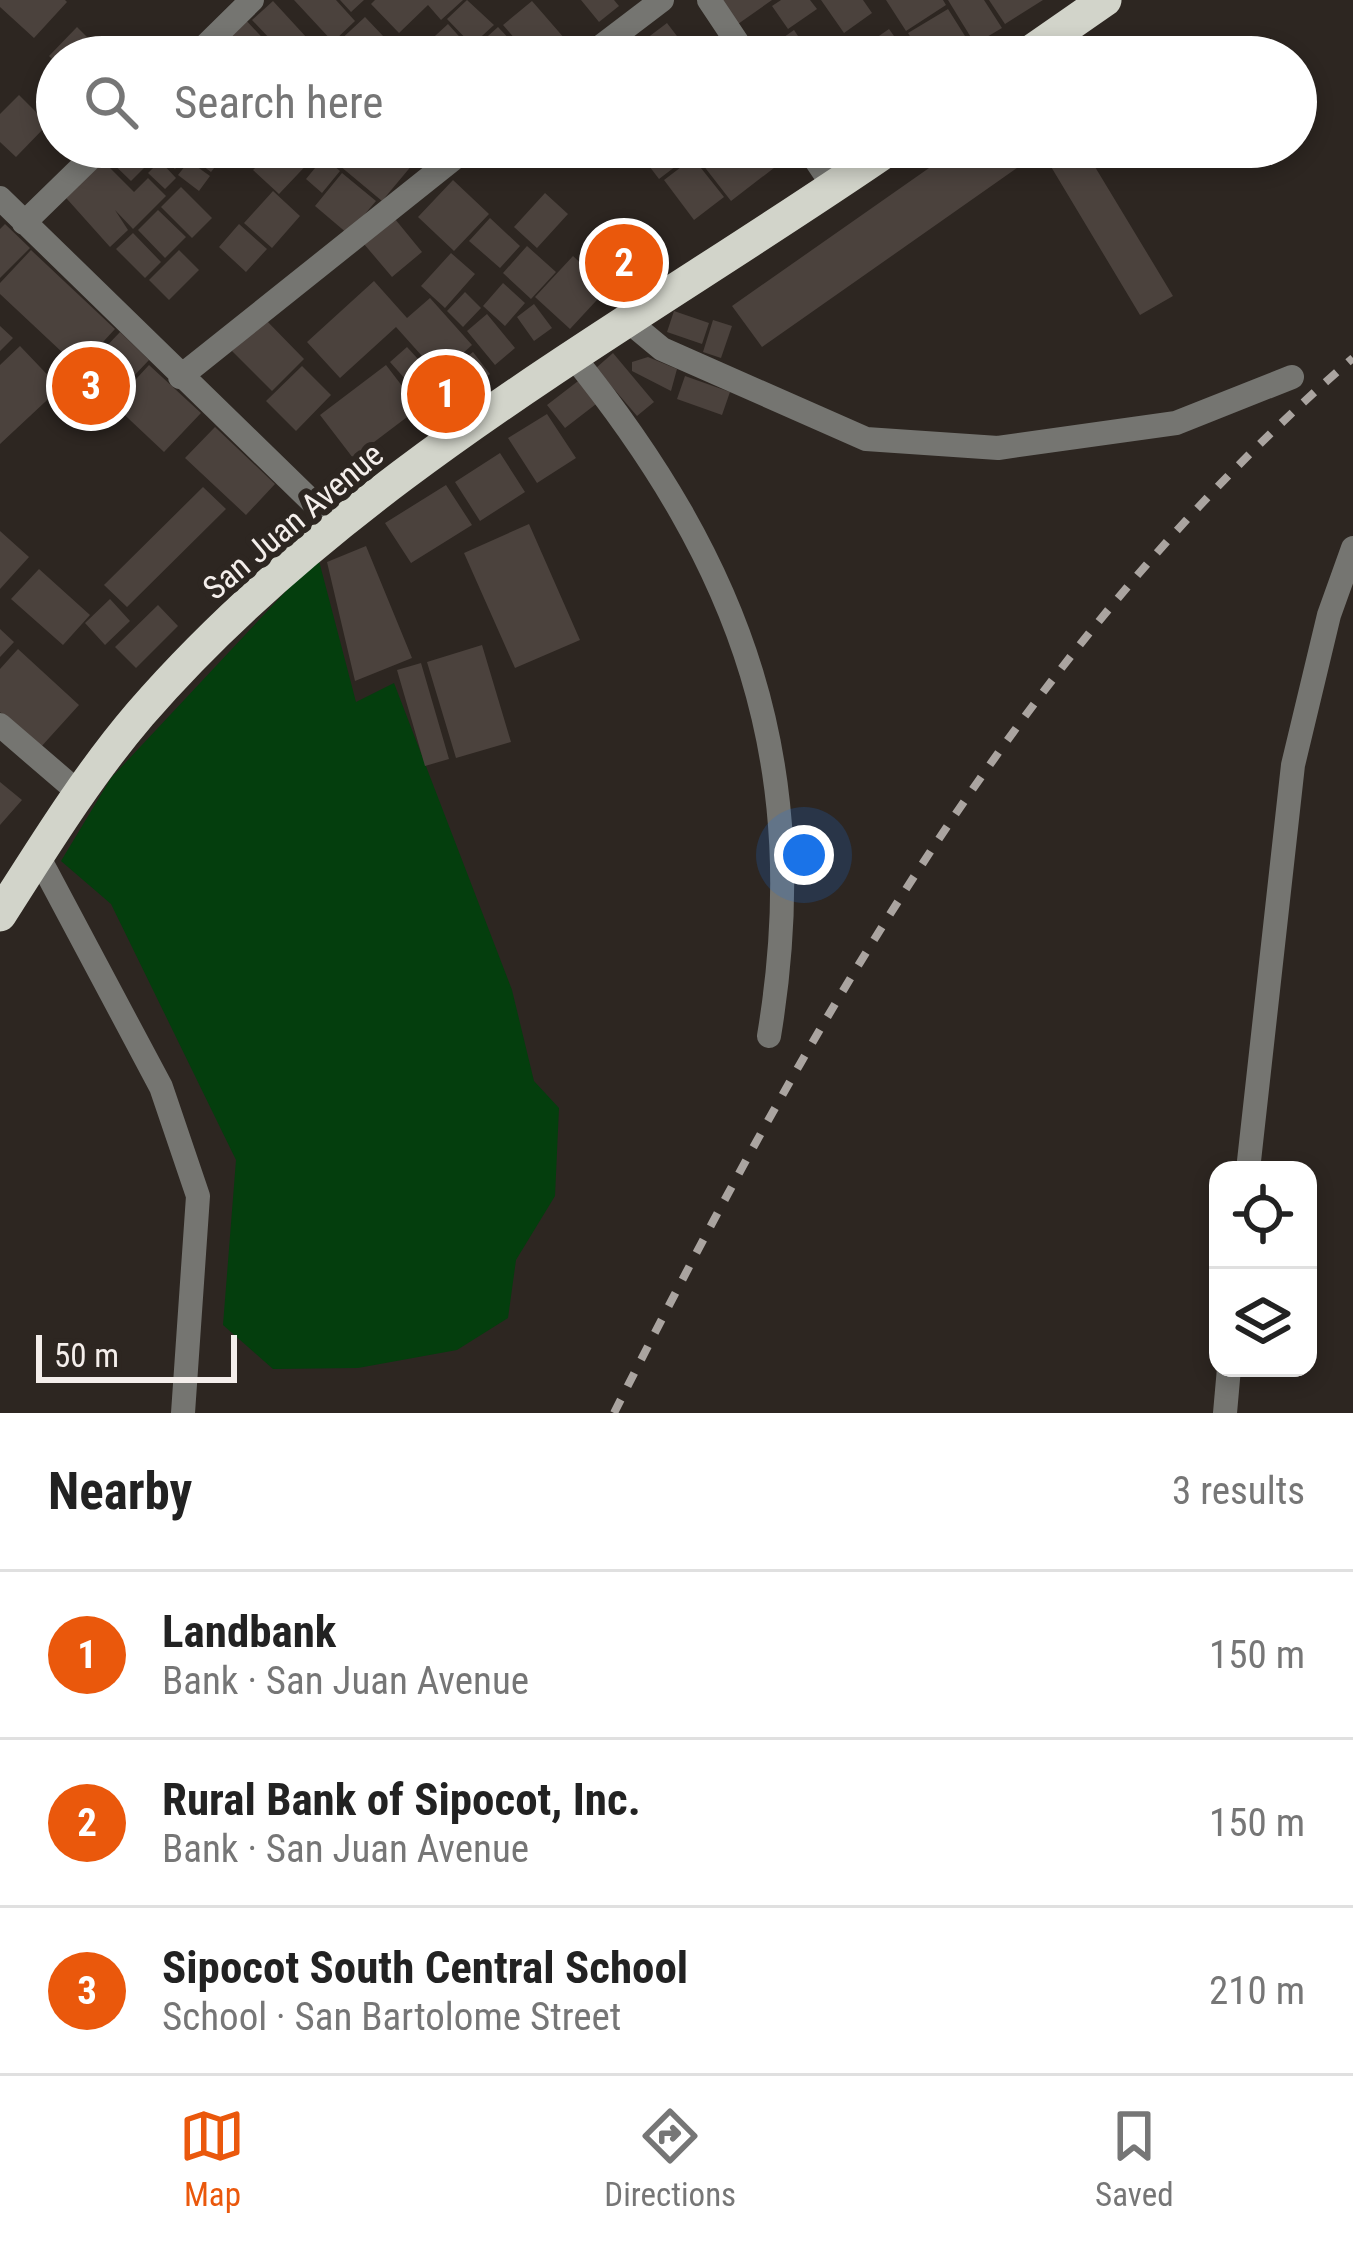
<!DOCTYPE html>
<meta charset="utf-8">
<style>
body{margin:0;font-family:"Roboto Condensed",sans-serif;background:#f6f6f6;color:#222}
.controls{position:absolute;right:36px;bottom:36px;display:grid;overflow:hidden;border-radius:24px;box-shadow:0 6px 18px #0003}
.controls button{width:108px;height:108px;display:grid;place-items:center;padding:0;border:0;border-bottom:3px solid #e0e0e0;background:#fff;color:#222;font:60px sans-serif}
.scale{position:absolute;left:36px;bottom:30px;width:201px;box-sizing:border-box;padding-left:12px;border:6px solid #f4eeeb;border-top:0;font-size:33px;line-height:42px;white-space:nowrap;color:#f4eeeb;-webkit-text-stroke:9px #2d2621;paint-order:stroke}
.you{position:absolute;left:804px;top:855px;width:42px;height:42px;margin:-30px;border:9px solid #fff;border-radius:50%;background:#1a73e8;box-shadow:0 0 0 18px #1a73e833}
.badge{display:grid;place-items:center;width:78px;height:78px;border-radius:50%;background:#ea580c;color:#fff;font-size:39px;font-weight:700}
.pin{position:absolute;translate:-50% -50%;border:6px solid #fff;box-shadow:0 3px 12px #0006}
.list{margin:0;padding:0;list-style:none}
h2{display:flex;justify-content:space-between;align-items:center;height:156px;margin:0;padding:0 48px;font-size:51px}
h2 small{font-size:39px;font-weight:400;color:#767676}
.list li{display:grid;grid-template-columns:78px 1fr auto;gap:36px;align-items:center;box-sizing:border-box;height:168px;padding:0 48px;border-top:3px solid #e0e0e0}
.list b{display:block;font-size:45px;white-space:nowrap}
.list p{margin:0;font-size:39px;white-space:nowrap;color:#767676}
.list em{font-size:39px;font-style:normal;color:#767676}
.icon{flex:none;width:66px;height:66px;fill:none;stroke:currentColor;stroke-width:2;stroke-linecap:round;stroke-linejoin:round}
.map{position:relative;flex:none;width:1353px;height:1413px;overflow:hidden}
.search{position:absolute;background:#fff;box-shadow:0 6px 18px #0003;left:36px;right:36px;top:36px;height:132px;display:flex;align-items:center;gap:30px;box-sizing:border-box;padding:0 42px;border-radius:66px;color:#767676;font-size:45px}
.sheet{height:660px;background:#fff}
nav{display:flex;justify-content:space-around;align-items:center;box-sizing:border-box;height:168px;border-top:3px solid #e0e0e0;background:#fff;font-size:33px;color:#767676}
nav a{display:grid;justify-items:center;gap:6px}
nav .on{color:#ea580c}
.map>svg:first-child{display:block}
.green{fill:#043e0d}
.building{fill:#4b423d}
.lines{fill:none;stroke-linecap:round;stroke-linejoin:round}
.minor{stroke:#757571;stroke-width:24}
.trunk{stroke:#d2d4ca;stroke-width:33}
.rail{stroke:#aaa4a0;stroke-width:8;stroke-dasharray:15 15;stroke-linecap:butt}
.labels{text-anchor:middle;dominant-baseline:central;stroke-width:12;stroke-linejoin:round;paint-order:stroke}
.street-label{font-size:33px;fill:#f4eeeb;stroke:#2d2621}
</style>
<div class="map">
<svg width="1353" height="1413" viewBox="0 0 1353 1413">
<rect width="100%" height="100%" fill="#2d2621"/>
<!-- green -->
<path class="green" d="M318 557 356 702 394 683 512 990 534 1081 559 1108 555 1196 516 1260 508 1318 457 1350 358 1368 273 1369 223 1325 236 1160 111 904 61 861 111 778Z"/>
<!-- building -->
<path class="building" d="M0 0H65L67 2 34 38 0 7Z
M294 0H336L355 21 333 42Z
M340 0H364L351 12Z
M375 0H463L441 20 428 5 399 33 371 4Z
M467 0 494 25 472 45 447 19Z
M581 0H614L619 6 599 22Z
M721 0H772L738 24Z
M781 0H810L817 9 788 29 772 6Z
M821 0H863L872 13 844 33Z
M886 0H943L946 5 906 31Z
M948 0H984L1002 28 975 44Z
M989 0H1043L1005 24Z
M273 1 318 50 311 57H287L252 20Z
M532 1 565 39 543 57H531L503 25Z
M948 9 975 52 967 57H923L908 33Z
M243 17 272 48 263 57H226L217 41Z
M365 17 384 37 362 57H322Z
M667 23 693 57H622Z
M448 24 466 44 452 57H434L424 46Z
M77 27 107 57H57V64L49 56Z
M498 27 526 57 469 53Z
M889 29 909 57H874L866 45Z
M794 30 812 57H762L760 54Z
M388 38 405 57H367Z
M19 95 48 124 16 157 0 142V114Z
M104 147H141L153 159 131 181 100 151Z
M151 147H194L175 169Z
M198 147H215L225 154 211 172 191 157Z
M232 147H269L248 168 229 150Z
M276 147H306L315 156 279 194 253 170Z
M356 147H405L418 158 382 201 340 166Z
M410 147H440L425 162Z
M641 147H680L688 157 659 179 637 150Z
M689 147H772L783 161 731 201Z
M959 147H1047L762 347 732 306Z
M1069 147H1083L1173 296 1140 315 1047 160Z
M96 154 134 192 148 178 166 196 133 229 115 210 128 230 110 247 59 190Z
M324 157 340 171 322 193 306 179Z
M693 158 724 197 694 220 664 180Z
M160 161 176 178 165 189 148 173Z
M189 161 210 176 199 191 178 175Z
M342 173 376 201 348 234 315 206Z
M453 180 489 214 454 251 418 217Z
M181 187 212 218 192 238 161 207Z
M273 191 300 216 272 248 244 223Z
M545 193 568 214 537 248 514 227Z
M158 210 186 237 165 258 138 230Z
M490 218 520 246 500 268 469 241Z
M395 219 422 252 392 277 364 244Z
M5 224 30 248 0 278V229Z
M239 224 267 249 246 272 219 247Z
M133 233 161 262 145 278 116 249Z
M527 246 556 272 531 299 503 273Z
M31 250 115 329 79 368 0 294V283Z
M179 250 199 270 169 300 149 280Z
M451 253 475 274 445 308 421 286Z
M573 256 608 288 570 329 535 297Z
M374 281 407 318 430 298 472 345 439 375 396 327 340 378 307 342Z
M503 283 525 303 505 326 483 306Z
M465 292 481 308 463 327 447 311Z
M534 304 552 328 534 341 517 317Z
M674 311 709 323 702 344 667 332Z
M487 314 515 348 495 365 467 331Z
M264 318 304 359 272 391 232 351Z
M713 320 732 326 721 358 703 352Z
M0 326 13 338 0 351Z
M120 332 149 360 113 398 84 370Z
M20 346 60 388 0 444V365Z
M407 347 439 382 422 398 390 362Z
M473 352 490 374 458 399 441 377Z
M613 353 654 402 637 416 596 368Z
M648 357 677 369 671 391 632 371V362Z
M149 365 201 413 164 452 113 404Z
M386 365 419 408 353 458 320 415Z
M302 366 331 395 296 431 266 401Z
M685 376 730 392 722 415 677 399Z
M582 378 600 401 565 428 547 405Z
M547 414 576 458 537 483 508 438Z
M215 427 275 484 246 515 185 458Z
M500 453 525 492 480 521 455 482Z
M446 485 472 525 411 563 385 523Z
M203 487 226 509 127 607 104 585Z
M529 524 580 640 515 668 464 553Z
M0 531 29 557 0 589Z
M366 546 412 658 355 681 327 562Z
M39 569 90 615 63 645 11 599Z
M110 599 130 621 105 645 85 623Z
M158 605 178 626 136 668 115 647Z
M0 629 14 642 0 657Z
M482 645 511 742 456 758 427 662Z
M18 649 79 705 40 748 0 712V669Z
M421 663 449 759 425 766 397 670Z
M0 782 22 800 0 825Z"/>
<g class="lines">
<!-- minor -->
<path class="minor" d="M709 0 747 57
M194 57 252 0
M587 57 662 0
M807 147 834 187
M0 198 339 528
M24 223 102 147
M627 320 662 349 866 439 998 448 1176 423 1292 377
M572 355C743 566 814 765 769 1036
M180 377 468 147
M0 725 79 793
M38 856 161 1087 198 1196 183 1413
M1248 1170 1293 765 1329 615 1353 548
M1225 1413 1229 1368"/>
<!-- trunk -->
<path class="trunk" d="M1023 57 1105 0
M0 915C44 846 87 776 140 714 347 475 635 324 892 147"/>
<!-- rail -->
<path class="rail" d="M614 1413C808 1029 1023 643 1353 358"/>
</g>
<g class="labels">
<!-- street labels -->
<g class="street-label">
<text transform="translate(293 521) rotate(-40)">San Juan Avenue</text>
</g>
</g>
</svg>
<div class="controls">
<button><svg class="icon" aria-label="locate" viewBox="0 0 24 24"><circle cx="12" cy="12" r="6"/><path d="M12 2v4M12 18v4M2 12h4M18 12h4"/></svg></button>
<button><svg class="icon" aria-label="layers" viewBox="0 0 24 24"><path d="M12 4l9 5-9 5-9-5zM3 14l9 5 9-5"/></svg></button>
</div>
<div class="scale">50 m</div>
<div class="you"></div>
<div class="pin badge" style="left:446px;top:394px">1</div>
<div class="pin badge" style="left:624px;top:263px">2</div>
<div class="pin badge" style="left:91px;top:386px">3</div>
<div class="search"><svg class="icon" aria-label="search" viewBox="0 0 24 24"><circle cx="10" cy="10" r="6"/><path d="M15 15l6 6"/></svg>Search here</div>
</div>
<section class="sheet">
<h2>Nearby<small>3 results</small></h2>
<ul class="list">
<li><span class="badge">1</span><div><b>Landbank</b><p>Bank · San Juan Avenue</p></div><em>150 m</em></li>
<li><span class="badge">2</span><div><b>Rural Bank of Sipocot, Inc.</b><p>Bank · San Juan Avenue</p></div><em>150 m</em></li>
<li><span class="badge">3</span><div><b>Sipocot South Central School</b><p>School · San Bartolome Street</p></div><em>210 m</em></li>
</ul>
</section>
<nav>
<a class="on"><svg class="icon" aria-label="map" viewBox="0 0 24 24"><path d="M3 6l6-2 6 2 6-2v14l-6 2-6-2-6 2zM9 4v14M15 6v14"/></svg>Map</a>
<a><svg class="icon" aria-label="directions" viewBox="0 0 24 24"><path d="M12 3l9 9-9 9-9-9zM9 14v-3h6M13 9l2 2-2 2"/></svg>Directions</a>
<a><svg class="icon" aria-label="saved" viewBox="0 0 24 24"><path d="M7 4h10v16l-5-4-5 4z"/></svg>Saved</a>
</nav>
